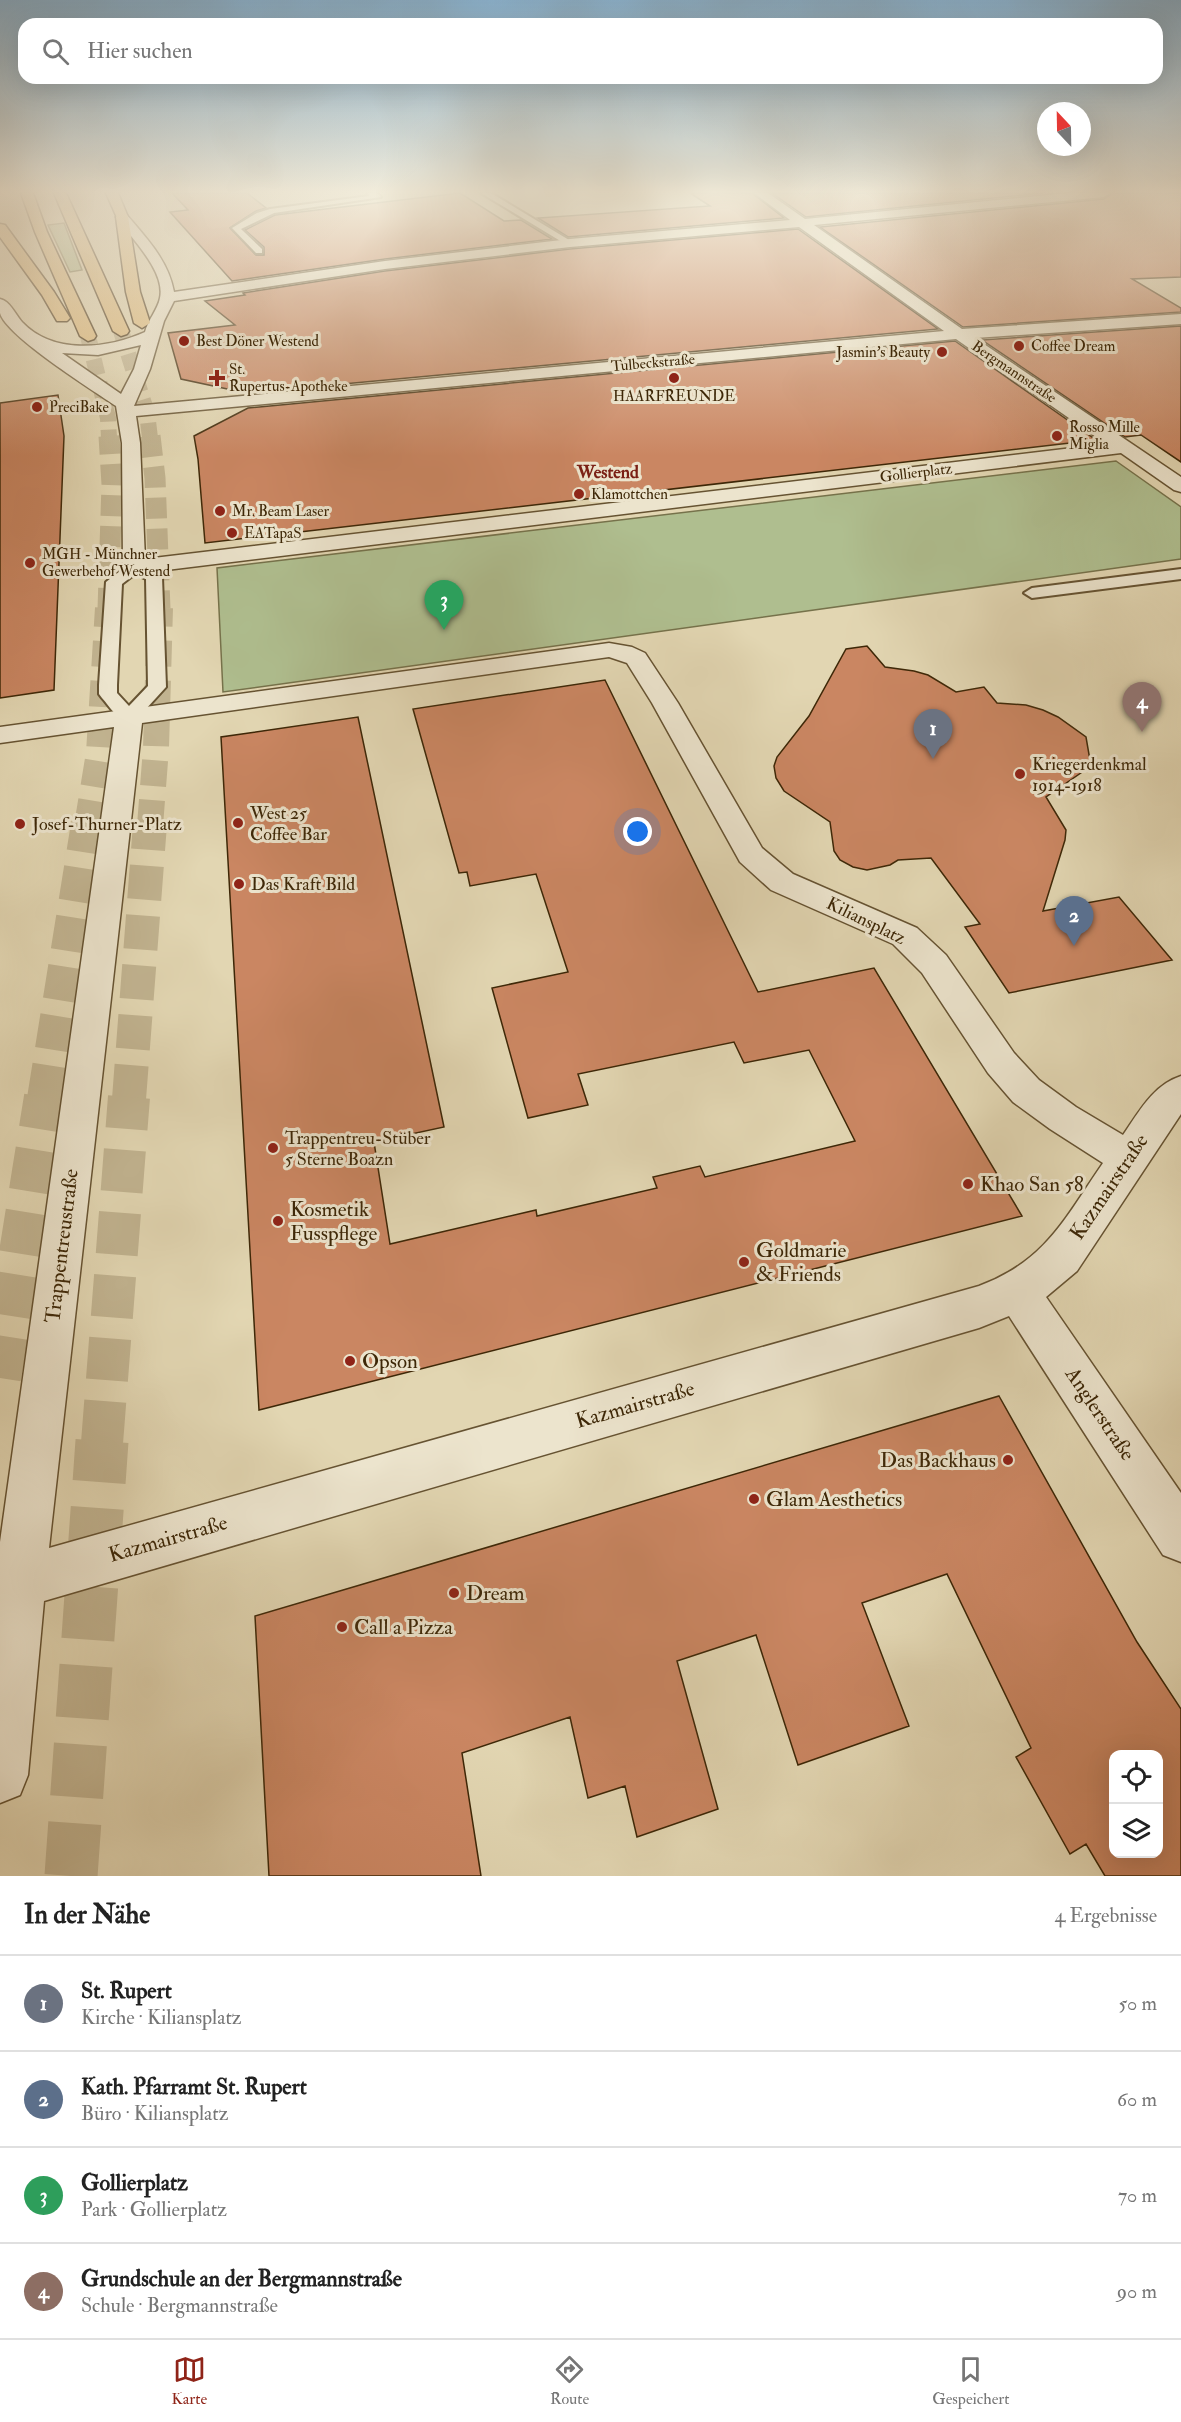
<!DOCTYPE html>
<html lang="de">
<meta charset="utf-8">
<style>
body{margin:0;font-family:"IM FELL Double Pica",serif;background:#f2f2f2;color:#222}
.controls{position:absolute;right:18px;bottom:18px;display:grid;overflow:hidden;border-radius:12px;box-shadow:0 6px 24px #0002}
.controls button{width:54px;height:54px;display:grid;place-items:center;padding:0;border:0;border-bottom:2px solid #e0e0e0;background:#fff;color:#222;font:30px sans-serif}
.compass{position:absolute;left:1037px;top:102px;width:54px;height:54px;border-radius:50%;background:#fff;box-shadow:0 6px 24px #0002;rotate:338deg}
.you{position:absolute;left:638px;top:832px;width:21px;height:21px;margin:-15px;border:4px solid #fff;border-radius:50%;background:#1a73e8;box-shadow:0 0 0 9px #1a73e833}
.badge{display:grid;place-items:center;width:39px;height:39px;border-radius:50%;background:#8f2418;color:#fff;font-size:20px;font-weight:700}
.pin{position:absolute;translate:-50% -50px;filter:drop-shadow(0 2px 3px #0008)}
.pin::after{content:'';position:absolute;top:32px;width:21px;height:18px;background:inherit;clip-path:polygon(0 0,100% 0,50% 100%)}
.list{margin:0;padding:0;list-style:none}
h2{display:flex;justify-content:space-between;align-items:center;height:78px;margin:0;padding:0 24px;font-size:26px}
h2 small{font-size:20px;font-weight:400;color:#767676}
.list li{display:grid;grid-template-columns:39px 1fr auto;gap:18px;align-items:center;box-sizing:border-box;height:96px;padding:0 24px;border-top:2px solid #e0e0e0}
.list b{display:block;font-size:22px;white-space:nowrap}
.list p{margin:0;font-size:20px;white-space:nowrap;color:#767676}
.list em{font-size:20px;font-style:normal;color:#767676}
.icon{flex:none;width:33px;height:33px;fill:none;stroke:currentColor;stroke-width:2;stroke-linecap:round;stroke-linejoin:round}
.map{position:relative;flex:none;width:1181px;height:1876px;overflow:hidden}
.search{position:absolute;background:#fff;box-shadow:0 6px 24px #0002;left:18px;right:18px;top:18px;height:66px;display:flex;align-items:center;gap:15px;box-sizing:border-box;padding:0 21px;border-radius:18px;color:#767676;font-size:22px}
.sheet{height:462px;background:#fff}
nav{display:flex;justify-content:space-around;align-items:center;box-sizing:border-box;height:84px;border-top:2px solid #e0e0e0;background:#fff;font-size:16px;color:#767676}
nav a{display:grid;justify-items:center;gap:3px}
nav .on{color:#8f2418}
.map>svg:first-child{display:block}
.green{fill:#afbe8f;stroke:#76724b;stroke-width:1.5}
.building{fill:#ca8662;stroke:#3d2707;stroke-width:1.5;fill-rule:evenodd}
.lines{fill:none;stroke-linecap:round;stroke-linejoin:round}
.trunk-tunnel-far5{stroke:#c1b390;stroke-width:16;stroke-dasharray:16 8;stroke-linecap:butt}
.trunk-tunnel-far4{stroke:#c1b390;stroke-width:21;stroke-dasharray:21 10;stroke-linecap:butt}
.trunk-tunnel-far3{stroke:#c1b390;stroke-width:26;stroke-dasharray:26 14;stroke-linecap:butt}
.trunk-tunnel-far2{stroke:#c1b390;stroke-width:34;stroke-dasharray:34 16;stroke-linecap:butt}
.trunk-tunnel-far1{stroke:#c1b390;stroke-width:42;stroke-dasharray:42 21;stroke-linecap:butt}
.trunk-tunnel{stroke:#c1b390;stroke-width:53;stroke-dasharray:53 26;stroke-linecap:butt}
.service-casing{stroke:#665332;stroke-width:4}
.minor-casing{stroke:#665332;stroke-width:3}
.primary-casing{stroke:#3d2707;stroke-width:3}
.trunk-casing{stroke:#3d2707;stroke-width:3}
.service{fill:#ece4cd;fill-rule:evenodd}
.minor{fill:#ece4cd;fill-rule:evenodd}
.primary{fill:#e1bb79;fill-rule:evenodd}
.trunk{fill:#e1bb79;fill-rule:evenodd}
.poi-dot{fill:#8f2418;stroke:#ece4cd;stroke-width:2}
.labels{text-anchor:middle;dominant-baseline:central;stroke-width:6;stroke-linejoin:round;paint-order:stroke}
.far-poi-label{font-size:15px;fill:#3d2707;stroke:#ece4cd;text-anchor:start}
.far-street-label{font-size:15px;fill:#3d2707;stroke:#ece4cd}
.far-quarter-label{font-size:18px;font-weight:bold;fill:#7a1f14;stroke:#ece4cd}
.poi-label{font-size:18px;fill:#3d2707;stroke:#ece4cd;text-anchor:start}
.street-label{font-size:18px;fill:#3d2707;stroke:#ece4cd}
.near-poi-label{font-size:21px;fill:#3d2707;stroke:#ece4cd;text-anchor:start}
.near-street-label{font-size:21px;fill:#3d2707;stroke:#ece4cd}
</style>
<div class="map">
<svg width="1181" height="1876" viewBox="0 0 1181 1876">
<rect width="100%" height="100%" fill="#e2d6b2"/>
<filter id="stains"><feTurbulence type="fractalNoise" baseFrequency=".00333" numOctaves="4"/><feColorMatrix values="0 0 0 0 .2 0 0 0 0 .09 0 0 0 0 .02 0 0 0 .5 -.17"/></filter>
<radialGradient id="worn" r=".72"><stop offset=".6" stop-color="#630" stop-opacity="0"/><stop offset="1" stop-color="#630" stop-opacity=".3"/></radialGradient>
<!-- green -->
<path class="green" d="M64 223 82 270 70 272 48 225Z
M1116 461 1181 507V559L223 692 217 568Z"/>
<!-- building -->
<path class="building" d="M172 193H247L266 208 256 211 230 228 256 255H264V247L245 230 275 215 460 193 504 221 521 220 552 239 385 259 232 281 170 212 188 210Z
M690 193H752L784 218 568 237 538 218 710 206Z
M772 193H1043L806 217Z
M1112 193H1181V277L1132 279 1181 308V312L963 327 820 227 1104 199Z
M798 229 938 329 246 393 181 379 168 333 235 325 205 301 245 295 243 293 385 271 570 249Z
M1181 326V462L1141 435 1125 437 982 340Z
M955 341 1096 440 205 543 198 459 194 436 248 408Z
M58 395 64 436 54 690 0 698V403Z
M867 646 885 667 914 671 928 675 956 692 984 687 997 703 1026 705 1043 710 1058 717 1086 737 1091 766 1046 797 1066 830 1065 840 1043 911 1119 897 1172 960 1009 993 965 927 980 924 931 858 898 860 890 865 867 870 853 867 840 860 834 851 830 822 784 791 776 778 774 766 777 757 809 716 846 649Z
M605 680 758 992 874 968 1022 1216 259 1410 221 737 358 717 444 1127 374 1142 390 1244 536 1210 537 1216 657 1188 653 1177 700 1166 705 1177 855 1141 809 1050 744 1063 734 1042 578 1074 588 1105 528 1118 492 988 568 972 536 874 470 886 467 872 459 873 413 709Z
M999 1396 1137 1642 1181 1709V1876H1105L1086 1844 1070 1854 1016 1757 1031 1748 947 1574 862 1603 909 1726 798 1765 756 1635 677 1661 718 1809 637 1837 625 1786 588 1798 570 1717 462 1753 481 1876H269L255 1616ZM1113 1755H1158V1854H1113Z"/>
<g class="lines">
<!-- trunk-tunnel-far5 -->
<path class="trunk-tunnel-far5" d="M121 331 147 413 150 438
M88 336 108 418 109 438"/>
<!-- trunk-tunnel-far4 -->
<path class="trunk-tunnel-far4" d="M150 436 155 478 160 609
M108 609 112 484 109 436"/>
<!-- trunk-tunnel-far3 -->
<path class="trunk-tunnel-far3" d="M87 826 99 753 108 608
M150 826 156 748 160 608"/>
<!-- trunk-tunnel-far2 -->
<path class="trunk-tunnel-far2" d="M44 1099 88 824
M129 1099 150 824"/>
<!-- trunk-tunnel-far1 -->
<path class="trunk-tunnel-far1" d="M0 1378 45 1097
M102 1443 129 1097"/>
<!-- trunk-tunnel -->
<path class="trunk-tunnel" d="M71 1876 102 1441"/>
<defs>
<path id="service" d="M367 193H377L381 197 274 213 241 229 262 249V253H256L232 228 257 213 270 209 369 196Z
M481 193H491L574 243 567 245Z
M134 562 159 574 162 577 166 687 135 721C120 725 111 708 102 698L99 694V685L106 582 129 564ZM135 574 146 579 148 686 129 706 117 693V685L122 584Z
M1181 569V579L1032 598 1024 593 1032 588Z"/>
<path id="minor" d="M754 193H768L805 219 1068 193H1110L1104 197 814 225 962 329 1181 314V324L975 338 1181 477V492L1174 490 1121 453 134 574 126 572 123 567 122 443 116 406C94 391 6 336 0 313 0 309 0 303 0 299 10 301 15 314 22 322 53 355 107 349 145 332 148 320 158 309 160 298 166 271 130 237 116 217L122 213 126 214C147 239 168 260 174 292L385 261 570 239 790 220ZM799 227 944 331 134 406 150 369 164 321 174 301 385 269 570 247ZM956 339 1106 444 145 559 140 443 136 416ZM141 345 134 369 121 394 62 353 98 355Z
M609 643 632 647 645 653 678 703 762 848 793 874 917 928 946 955 1014 1053 1039 1080 1076 1107 1123 1135C1139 1112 1153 1085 1181 1076V1114L1077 1271 1046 1297 1181 1493V1562L1163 1555 1009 1316 979 1328 44 1601 28 1775 20 1795 0 1803V1542L114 727 0 743V727ZM609 657 627 663 652 703 740 862 771 890 893 944 922 973 988 1073 1013 1102 1050 1129 1103 1163C1065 1218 1046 1261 979 1286L49 1548 142 723Z"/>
<path id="primary" d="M106 193H118L128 217 126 220H118Z"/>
<path id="trunk" d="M21 193H33L47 232 96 336 94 339 88 341 80 336 35 232Z
M54 193H66L129 331 127 334 121 336 113 331Z
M122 213 128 217 140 292 150 323 142 328 134 323 126 292 116 217Z
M0 224 5 225 54 292 70 318 67 321H57L42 295 0 237Z"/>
</defs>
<!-- service casing -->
<use href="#service" class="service-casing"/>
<!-- minor casing -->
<use href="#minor" class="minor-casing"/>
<!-- primary casing -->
<use href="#primary" class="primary-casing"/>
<!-- trunk casing -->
<use href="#trunk" class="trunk-casing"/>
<!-- service -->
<use href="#service" class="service"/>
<!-- minor -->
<use href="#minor" class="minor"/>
<!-- primary -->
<use href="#primary" class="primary"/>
<!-- trunk -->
<use href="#trunk" class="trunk"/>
</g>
<!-- sky -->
<linearGradient id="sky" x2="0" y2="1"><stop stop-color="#89b5d5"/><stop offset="0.42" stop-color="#f2eddc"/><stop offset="1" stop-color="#f2eddc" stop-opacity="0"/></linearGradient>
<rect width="1181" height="456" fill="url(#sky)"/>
<!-- markers -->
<g class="poi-dot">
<circle cx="184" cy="341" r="6"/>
<circle cx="1019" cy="346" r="6"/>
<circle cx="942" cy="352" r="6"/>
<path d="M214 369h6v6h6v6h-6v6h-6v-6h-6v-6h6z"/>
<circle cx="674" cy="378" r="6"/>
<circle cx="37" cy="407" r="6"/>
<circle cx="1057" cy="436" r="6"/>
<circle cx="579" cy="494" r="6"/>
<circle cx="220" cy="511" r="6"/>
<circle cx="232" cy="533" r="6"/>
<circle cx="30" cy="563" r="6"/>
<circle cx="1020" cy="774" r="6"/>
<circle cx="238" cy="823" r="6"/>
<circle cx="20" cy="824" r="6"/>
<circle cx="239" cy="884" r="6"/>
<circle cx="273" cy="1148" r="6"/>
<circle cx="968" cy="1184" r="6"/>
<circle cx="278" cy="1221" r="6"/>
<circle cx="744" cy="1262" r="6"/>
<circle cx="350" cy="1361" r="6"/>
<circle cx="1008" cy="1460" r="6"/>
<circle cx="754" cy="1499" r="6"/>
<circle cx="454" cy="1593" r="6"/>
<circle cx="342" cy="1627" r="6"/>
</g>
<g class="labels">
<!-- far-poi labels -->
<g class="far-poi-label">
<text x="196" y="341">Best Döner Westend</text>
<text x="1031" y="346">Coffee Dream</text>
<text x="930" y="352" text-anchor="end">Jasmin's Beauty</text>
<text x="229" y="369">St.<tspan x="229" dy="17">Rupertus-Apotheke</tspan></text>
<text x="674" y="396" text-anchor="middle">HAARFREUNDE</text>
<text x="49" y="407">PreciBake</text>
<text x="1069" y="427">Rosso Mille<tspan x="1069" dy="17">Miglia</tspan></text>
<text x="591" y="494">Klamottchen</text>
<text x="232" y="511">Mr. Beam Laser</text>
<text x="244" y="533">EATapaS</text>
<text x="42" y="554">MGH - Münchner<tspan x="42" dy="17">Gewerbehof Westend</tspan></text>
</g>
<!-- far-street labels -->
<g class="far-street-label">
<text transform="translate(653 363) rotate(-5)">Tulbeckstraße</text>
<text transform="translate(1014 372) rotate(34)">Bergmannstraße</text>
<text transform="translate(916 473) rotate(-7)">Gollierplatz</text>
</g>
<!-- far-quarter labels -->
<g class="far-quarter-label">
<text x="608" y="472">Westend</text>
</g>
<!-- poi labels -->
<g class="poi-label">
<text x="1032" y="764">Kriegerdenkmal<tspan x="1032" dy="21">1914-1918</tspan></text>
<text x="250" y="813">West 25<tspan x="250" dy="21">Coffee Bar</tspan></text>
<text x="32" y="824">Josef-Thurner-Platz</text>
<text x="251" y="884">Das Kraft Bild</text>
<text x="285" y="1138">Trappentreu-Stüber<tspan x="285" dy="21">5 Sterne Boazn</tspan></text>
</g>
<!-- street labels -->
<g class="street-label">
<text transform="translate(866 921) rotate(26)">Kiliansplatz</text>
</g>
<!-- near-poi labels -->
<g class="near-poi-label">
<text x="980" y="1184">Khao San 58</text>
<text x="290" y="1209">Kosmetik<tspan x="290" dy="24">Fusspflege</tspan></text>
<text x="756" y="1250">Goldmarie<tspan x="756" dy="24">&amp; Friends</tspan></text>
<text x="362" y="1361">Opson</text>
<text x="996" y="1460" text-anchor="end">Das Backhaus</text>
<text x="766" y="1499">Glam Aesthetics</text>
<text x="466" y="1593">Dream</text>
<text x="354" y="1627">Call a Pizza</text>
</g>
<!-- near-street labels -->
<g class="near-street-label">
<text transform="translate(1109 1187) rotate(-56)">Kazmairstraße</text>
<text transform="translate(62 1246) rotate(-83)">Trappentreustraße</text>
<text transform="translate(635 1405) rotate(-16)">Kazmairstraße</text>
<text transform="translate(1100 1414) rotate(56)">Anglerstraße</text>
<text transform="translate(168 1539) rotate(-16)">Kazmairstraße</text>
</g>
</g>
<rect width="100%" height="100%" filter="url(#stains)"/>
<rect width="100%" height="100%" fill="url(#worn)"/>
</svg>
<div class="controls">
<button><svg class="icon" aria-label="locate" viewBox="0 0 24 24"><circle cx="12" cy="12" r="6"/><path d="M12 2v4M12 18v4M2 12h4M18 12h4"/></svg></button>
<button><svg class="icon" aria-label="layers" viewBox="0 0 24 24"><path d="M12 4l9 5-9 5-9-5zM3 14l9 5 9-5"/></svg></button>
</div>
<svg class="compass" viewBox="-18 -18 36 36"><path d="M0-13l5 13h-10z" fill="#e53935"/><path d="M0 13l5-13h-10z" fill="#767676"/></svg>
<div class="you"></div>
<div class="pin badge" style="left:933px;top:759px;background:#6b7280">1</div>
<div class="pin badge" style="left:1074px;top:946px;background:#5c6f8a">2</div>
<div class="pin badge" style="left:444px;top:630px;background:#2e9e5b">3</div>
<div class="pin badge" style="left:1142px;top:732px;background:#8d6e63">4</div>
<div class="search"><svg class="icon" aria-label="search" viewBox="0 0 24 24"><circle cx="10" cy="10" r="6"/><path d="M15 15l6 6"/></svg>Hier suchen</div>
</div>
<section class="sheet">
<h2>In der Nähe<small>4 Ergebnisse</small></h2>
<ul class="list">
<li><span class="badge" style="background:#6b7280">1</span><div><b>St. Rupert</b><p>Kirche · Kiliansplatz</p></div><em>50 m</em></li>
<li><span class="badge" style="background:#5c6f8a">2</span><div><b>Kath. Pfarramt St. Rupert</b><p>Büro · Kiliansplatz</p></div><em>60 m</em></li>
<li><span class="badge" style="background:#2e9e5b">3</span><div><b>Gollierplatz</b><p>Park · Gollierplatz</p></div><em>70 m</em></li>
<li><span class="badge" style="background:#8d6e63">4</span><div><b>Grundschule an der Bergmannstraße</b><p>Schule · Bergmannstraße</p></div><em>90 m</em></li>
</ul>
</section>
<nav>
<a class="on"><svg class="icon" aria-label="map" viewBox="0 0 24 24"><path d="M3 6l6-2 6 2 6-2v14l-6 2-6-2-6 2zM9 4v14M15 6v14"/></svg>Karte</a>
<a><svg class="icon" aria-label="directions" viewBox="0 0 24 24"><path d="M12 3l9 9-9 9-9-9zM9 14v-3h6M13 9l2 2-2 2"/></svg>Route</a>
<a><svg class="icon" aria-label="saved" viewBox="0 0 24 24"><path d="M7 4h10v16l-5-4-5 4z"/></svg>Gespeichert</a>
</nav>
